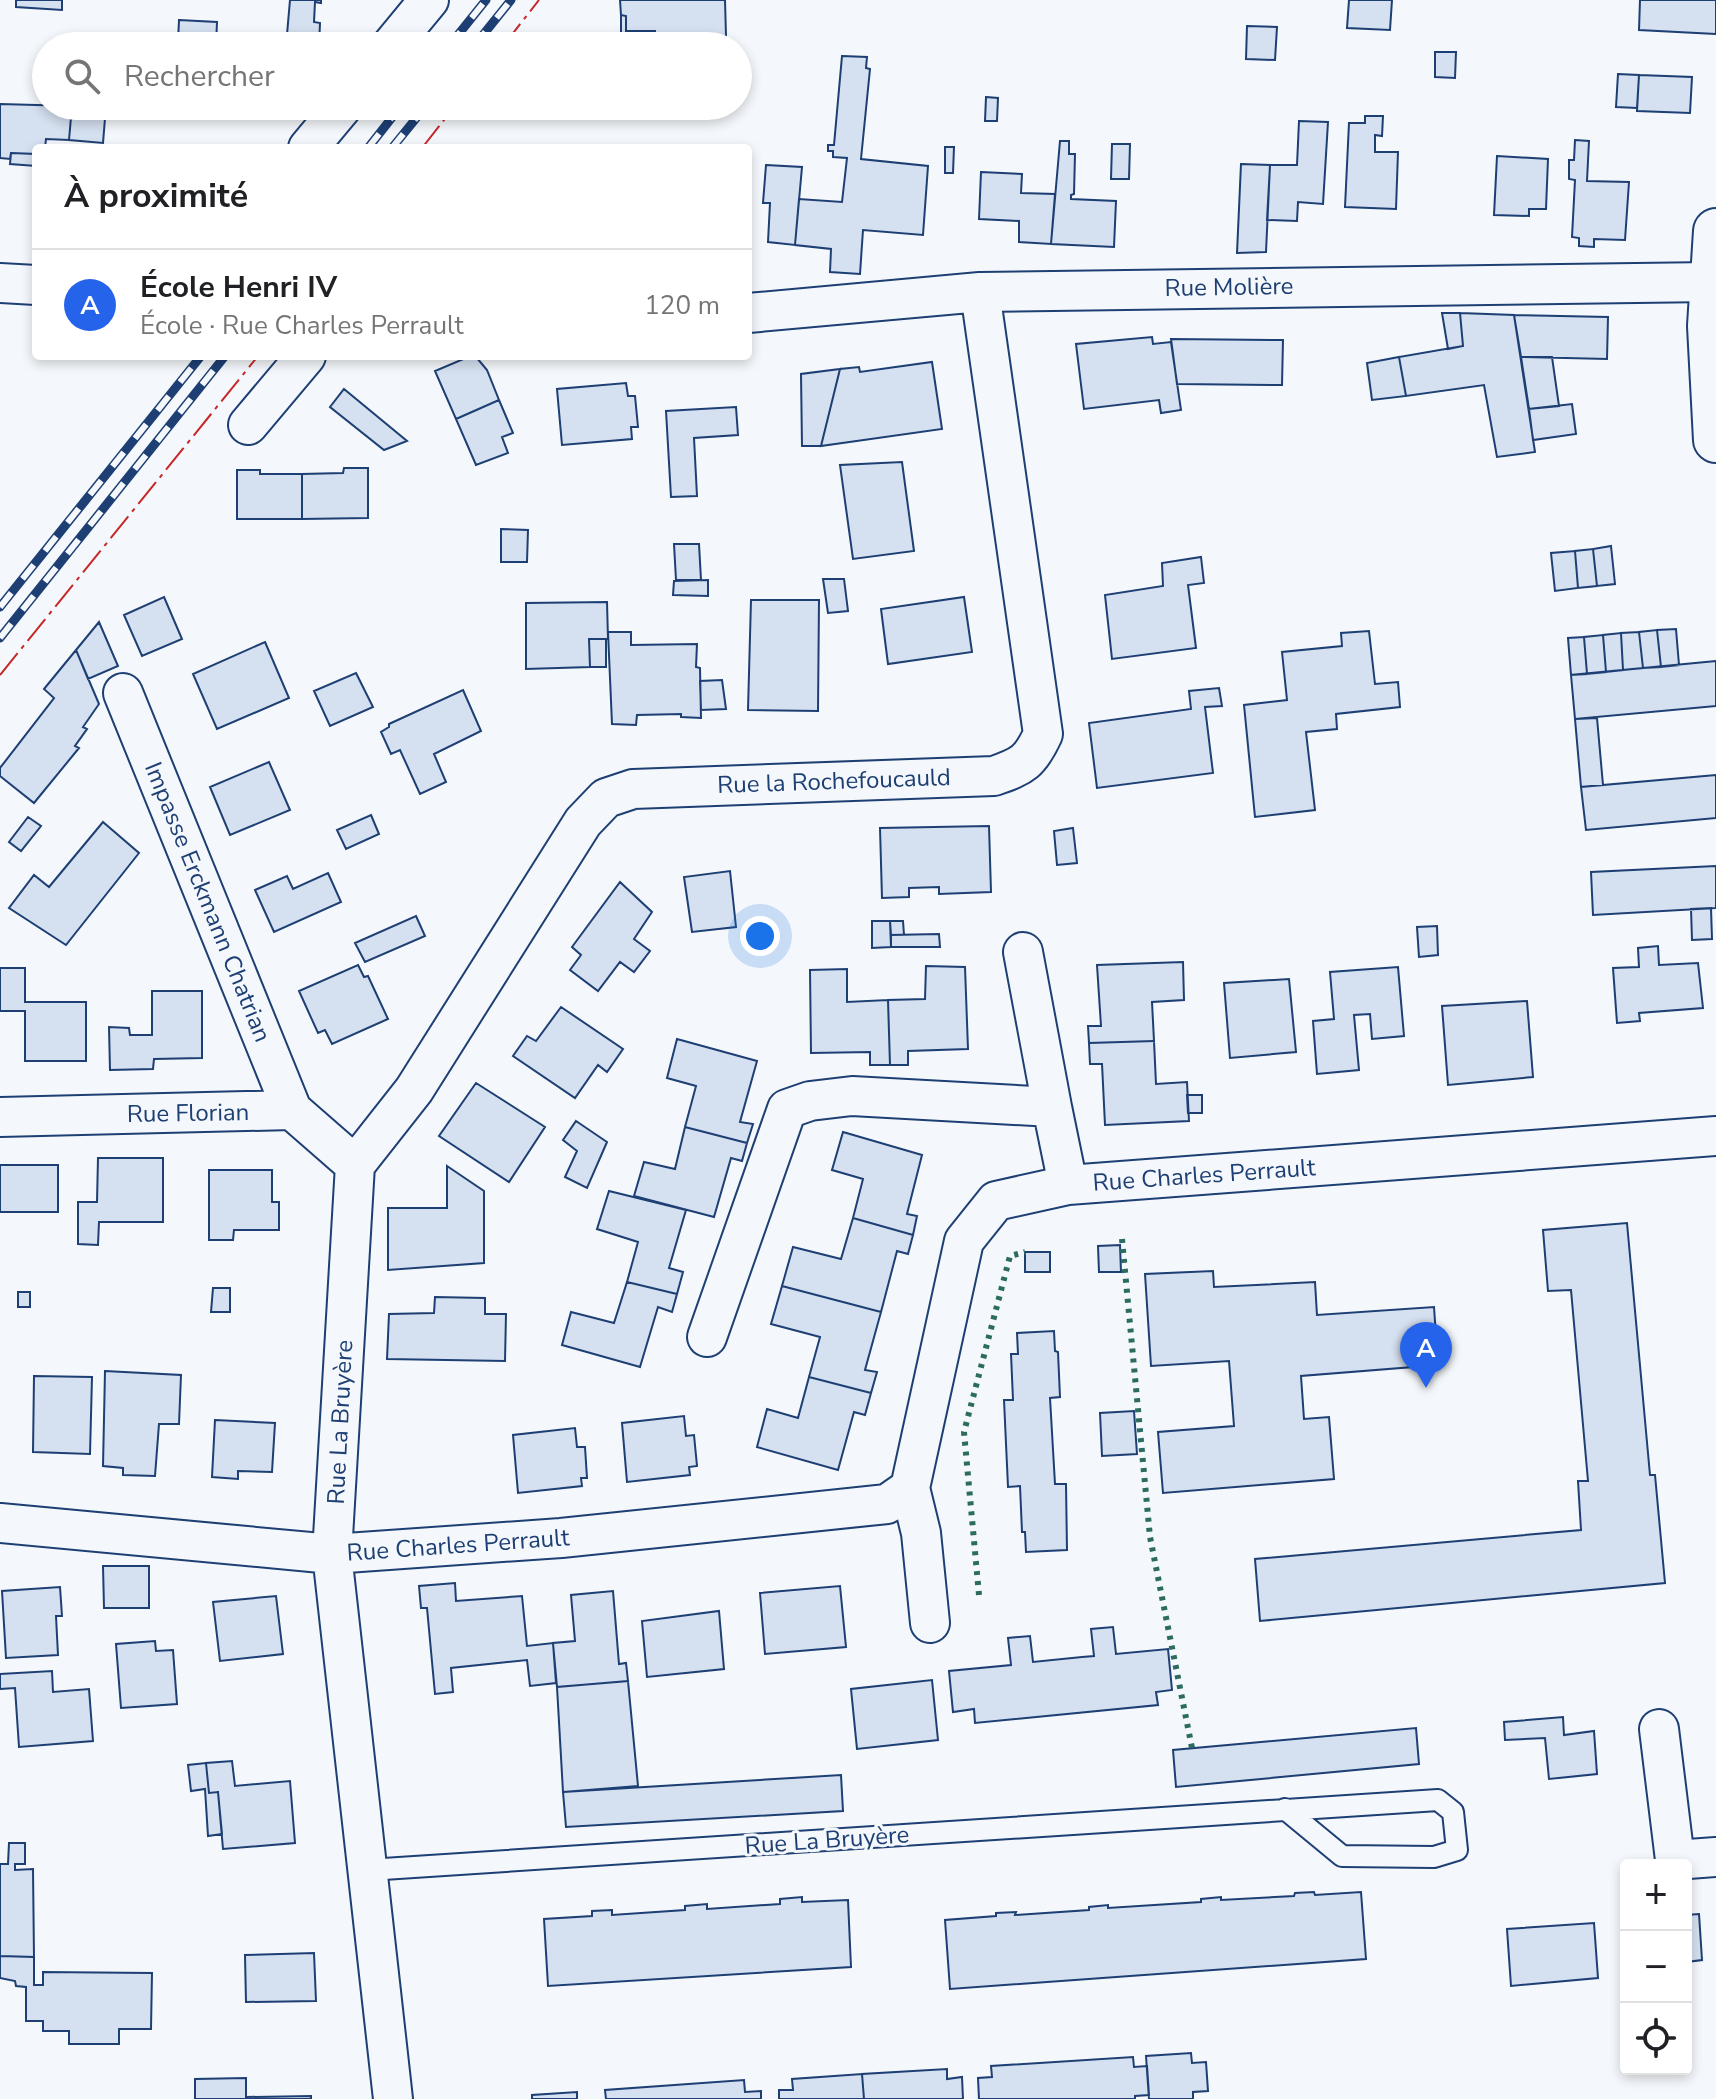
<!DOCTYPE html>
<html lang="fr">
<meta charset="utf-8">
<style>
body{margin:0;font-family:"Nunito Sans",sans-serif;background:#f6f6f6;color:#202124}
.controls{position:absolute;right:24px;bottom:24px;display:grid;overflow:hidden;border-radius:8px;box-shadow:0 4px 12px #0003}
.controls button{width:72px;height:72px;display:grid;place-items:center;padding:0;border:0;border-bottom:2px solid #e0e0e0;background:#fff;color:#202124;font:40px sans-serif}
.you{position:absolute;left:760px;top:936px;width:28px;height:28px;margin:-20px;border:6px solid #fff;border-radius:50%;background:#1a73e8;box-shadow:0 0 0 12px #1a73e833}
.badge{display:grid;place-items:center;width:52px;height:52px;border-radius:50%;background:#2563eb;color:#fff;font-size:26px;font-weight:700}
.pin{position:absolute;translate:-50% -66px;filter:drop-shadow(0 2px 4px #0008)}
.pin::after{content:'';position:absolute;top:42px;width:28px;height:24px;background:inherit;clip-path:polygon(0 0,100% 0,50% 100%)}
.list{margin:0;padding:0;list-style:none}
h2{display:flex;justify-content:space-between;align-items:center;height:104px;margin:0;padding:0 32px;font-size:34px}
h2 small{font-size:26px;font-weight:400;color:#757577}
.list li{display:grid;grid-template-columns:52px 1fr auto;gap:24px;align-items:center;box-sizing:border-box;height:112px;padding:0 32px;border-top:2px solid #e0e0e0}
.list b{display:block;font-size:30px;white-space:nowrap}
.list p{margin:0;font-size:26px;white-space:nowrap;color:#757577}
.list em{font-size:26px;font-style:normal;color:#757577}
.icon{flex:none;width:44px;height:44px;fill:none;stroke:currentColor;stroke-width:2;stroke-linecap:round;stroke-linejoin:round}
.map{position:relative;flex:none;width:1716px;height:2099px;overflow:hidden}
.search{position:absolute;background:#fff;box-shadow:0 4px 12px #0003;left:32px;top:32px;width:720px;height:88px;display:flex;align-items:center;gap:20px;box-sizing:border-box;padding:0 28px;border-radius:44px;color:#757577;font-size:30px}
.panel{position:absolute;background:#fff;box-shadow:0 4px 12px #0003;left:32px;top:144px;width:720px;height:216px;border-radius:8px}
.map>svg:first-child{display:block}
.building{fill:#d5e0f0;stroke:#1d3f73;stroke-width:2}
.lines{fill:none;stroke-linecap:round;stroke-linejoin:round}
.lane-casing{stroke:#1d3f73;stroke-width:24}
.street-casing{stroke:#1d3f73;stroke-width:42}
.secondary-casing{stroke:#1d3f73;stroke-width:48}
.lane{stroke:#f4f7fb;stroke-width:20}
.street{stroke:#f4f7fb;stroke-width:38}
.secondary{stroke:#f4f7fb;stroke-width:44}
.rail-casing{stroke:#1d3f73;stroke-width:9}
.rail{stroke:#f4f7fb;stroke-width:6;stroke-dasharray:18;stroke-linecap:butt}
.hedge{stroke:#2c6c60;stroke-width:6;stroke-dasharray:4 6;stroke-linecap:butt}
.power{stroke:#c62828;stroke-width:2;stroke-dasharray:28 6 4 6;stroke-linecap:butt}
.labels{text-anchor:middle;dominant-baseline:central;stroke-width:6;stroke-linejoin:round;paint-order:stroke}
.street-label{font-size:24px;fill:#1d3f73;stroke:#f4f7fb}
</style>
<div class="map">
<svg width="1716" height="2099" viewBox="0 0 1716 2099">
<rect width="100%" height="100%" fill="#f4f7fb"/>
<!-- building -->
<path class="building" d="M16 0H62V10L16 7Z
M290 0H321V3L315 2 314 22 320 23 319 46H286Z
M620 0H725L726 36H655V31H626V16L621 15Z
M1349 0H1392L1390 30 1347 28Z
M1640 0H1716V34L1639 30Z
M621 15 626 16V31H655V36L621 37Z
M179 20 217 22 216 46H225H129V40L178 42Z
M1247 26 1277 27 1275 60 1246 59Z
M1435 52H1456L1455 78 1435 77Z
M842 56 867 57 866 68 870 69 861 159 928 166 923 235 863 230 860 274 830 272 831 249 795 245 799 199 842 202 847 158 833 157V151H828V145H834Z
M1618 74 1639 75 1637 108 1616 107Z
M1639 75 1692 77 1690 113 1637 111Z
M986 97 998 98 997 121H985Z
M0 104 72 106 69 140 46 139 45 148H36V154L11 153 10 159 0 158Z
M72 106H106L103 143 69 140Z
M1365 116H1383L1382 136 1375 135V152H1398L1396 209 1345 207 1349 123H1365Z
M1299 121 1328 122 1323 204 1298 202 1297 221 1267 220 1270 165H1297Z
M1575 140 1589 141 1587 181 1629 182 1625 240 1594 239V247L1579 246V238L1572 237 1575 180 1569 179V160H1574Z
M1060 141H1069V154H1075L1074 194 1071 195V199L1116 201 1114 247 1051 244Z
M1112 144H1130L1129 179H1111Z
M945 147H954L953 173H945Z
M11 153 36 154V166L10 164Z
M1497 156 1548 159 1546 209H1529V216L1494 215Z
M1241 164 1270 165 1266 252 1237 253Z
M766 165 802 167 795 245 768 242 770 203H763Z
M981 172 1022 174 1021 193 1055 194 1051 244 1019 242V221L979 219Z
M1442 313H1460L1463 346 1448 349Z
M1460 313 1514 315 1535 452 1497 457 1484 385 1406 396 1399 357 1463 346Z
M1514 315 1608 317 1607 359 1521 357Z
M1152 337 1153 344 1171 342 1181 410 1161 413 1159 400 1084 409 1076 344Z
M1171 339 1283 340 1282 385 1177 384Z
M468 357 477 358 487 370 499 400 456 419 435 371Z
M1399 357 1406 396 1372 400 1367 363Z
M1521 357H1552L1559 406 1529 409Z
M932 362 942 429 821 446 840 369 859 367 860 372Z
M840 369 821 446H802L801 374Z
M626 383 628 396H635L638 427H631L632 439 562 445 557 389Z
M344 389 407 441 384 450 330 407Z
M499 400 513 433 502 437 508 453 476 465 456 419Z
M1572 404 1576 434 1533 440 1529 409Z
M736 407 738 435 694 438 697 496 671 497 666 411Z
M902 462 914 551 853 559 840 465Z
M344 468H368V518L302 519V474L343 473Z
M237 470H260V474H302V519H237Z
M501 529 528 530 527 562H501Z
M674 544H699L701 580H676Z
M1611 546 1615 584 1597 586 1593 549Z
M1593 549 1597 586 1578 588 1575 551Z
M1575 551 1578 588 1555 591 1551 553Z
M1201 557 1204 583 1188 585 1196 648 1112 659 1105 595 1163 586 1162 563Z
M823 579H844L848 611 828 613Z
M708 580V596L673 595 674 581Z
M164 597 182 639 142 656 124 615Z
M964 597 972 652 888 664 881 609Z
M751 600H819L818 711 748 710Z
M607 602 608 639H589L590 667 526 669V603Z
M99 622 118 666 88 679 76 650Z
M1676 629 1679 665 1661 667 1657 630Z
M1657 630 1661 667 1643 668 1639 632Z
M1369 631 1375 684 1398 682 1400 707 1336 714 1337 729 1306 732 1315 810 1255 817 1244 705 1287 700 1282 652 1342 646 1341 633Z
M608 632H631V645L697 644 696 667 700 668 701 718 681 717V714L637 715 636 725 612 724Z
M1639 632 1643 668 1623 670 1621 633Z
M1621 633 1623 670 1606 672 1603 635Z
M1603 635 1606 672 1587 674 1584 637Z
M1584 637 1587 674 1571 675 1568 638Z
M589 639H606V667H590Z
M265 642 289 698 217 729 193 674Z
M76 650 99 704 83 727 87 729 75 746 79 748 34 803 0 776V768L54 698 44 689Z
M1716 661V706L1575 719 1571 675Z
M356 673 373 707 330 726 314 691Z
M722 680 726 709 701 710 700 681Z
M1219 688 1222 706 1205 707 1213 773 1097 788 1089 723 1191 709 1189 691Z
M463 690 481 731 434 754 446 782 420 794 400 750 391 754 381 732 389 727V724Z
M1597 718 1603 785 1581 787 1575 719Z
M269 762 290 810 230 835 210 787Z
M1716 775V818L1586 830 1581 787Z
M371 815 379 834 346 849 337 830Z
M28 817 41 826 21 851 9 842Z
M103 822 139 853 66 945 9 908 34 875 49 887Z
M989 826 991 892 939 894V887L909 888V897L882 898 880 828Z
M1073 828 1077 863 1057 865 1054 831Z
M1716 866V908L1593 915 1591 872Z
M730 871 736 927 692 932 684 877Z
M328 873 341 902 274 932 255 890 287 876 293 889Z
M620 882 652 912 634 939 650 951 634 972 620 962 598 991 570 970 581 955 572 947Z
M1711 908 1712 939 1692 940 1691 909Z
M416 916 425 936 365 962 355 943Z
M872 921H890L891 947 872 948Z
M890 921H903L904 935H891Z
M1437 926 1438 955 1419 957 1417 927Z
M939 934 940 947H891V935Z
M1658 946 1659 965 1698 963 1703 1008 1639 1013 1640 1021 1617 1023 1613 968 1639 967 1638 948Z
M1183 962 1184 1000 1152 1002 1154 1041 1089 1043 1088 1026H1101L1097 965Z
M358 965 364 977 368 976 388 1019 332 1044 325 1030 318 1033 299 991Z
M926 966 965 967 968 1049 908 1051V1065H890L888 1000 925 999Z
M1398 967 1404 1036 1372 1039 1370 1014 1354 1015 1359 1070 1317 1074 1313 1021 1334 1019 1330 972Z
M0 968H25V1002H86V1061H25V1011H0Z
M847 969V1002L888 1000 890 1065H870V1052L811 1053 810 970Z
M1289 979 1296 1052 1230 1058 1224 983Z
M152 991H202V1058L154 1059 153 1069 110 1070 109 1027 129 1028 130 1035H152Z
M1527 1001 1533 1077 1448 1085 1442 1006Z
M561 1007 623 1049 607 1072 598 1065 575 1098 513 1056 527 1036 536 1041Z
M677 1039 757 1061 740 1122 753 1124 747 1143 685 1127 696 1086 667 1078Z
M1154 1041 1156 1084 1187 1082 1189 1121 1105 1125 1102 1064H1090L1089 1043Z
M476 1083 545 1127 509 1182 439 1136Z
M1187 1095H1202V1113H1188Z
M576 1121 607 1142 587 1188 565 1177 577 1151 563 1140Z
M685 1127 747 1143 742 1161 731 1158 714 1217 634 1196 644 1162 675 1169Z
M843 1132 922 1155 907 1214 917 1216 913 1235 853 1218 863 1179 832 1170Z
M98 1158H163V1222H99L98 1245 78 1244V1202H97Z
M0 1165H58V1212H0Z
M447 1166 484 1191V1263L388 1270V1208H447Z
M209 1170H272V1202H279V1230H234L233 1240H209Z
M609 1191 686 1210 669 1268 683 1272 677 1294 627 1282 638 1242 597 1229Z
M853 1218 913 1235 908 1254 897 1251 881 1312 782 1286 793 1247 841 1259Z
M1627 1223 1650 1475H1655L1665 1583 1260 1621 1255 1559 1581 1530 1578 1481H1588L1571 1290 1548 1291 1543 1230Z
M1120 1245 1121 1272H1099L1098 1246Z
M1025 1252H1050V1272H1025Z
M1213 1271 1214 1287 1315 1282 1317 1315 1434 1307 1438 1365 1301 1376 1304 1419 1329 1417 1334 1479 1163 1493 1158 1432 1234 1426 1229 1361 1151 1366 1145 1274Z
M627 1282 677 1294 672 1312 658 1307 640 1367 562 1345 571 1312 614 1323Z
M782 1286 881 1312 865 1370 877 1372 871 1393 809 1377 820 1337 771 1324Z
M213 1288H230V1312H211Z
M18 1292H30V1307H18Z
M435 1297 485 1298V1314H506L505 1361 387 1359 389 1314 434 1313Z
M1054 1331 1055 1351 1058 1352 1060 1397 1050 1398 1055 1484H1066L1067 1550 1026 1552 1025 1532H1022L1020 1486 1008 1487 1004 1400H1013L1011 1354H1018L1017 1333Z
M105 1371 181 1375 179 1424H159L155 1476 123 1475V1468L103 1466Z
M34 1376 92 1377 90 1454 33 1452Z
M809 1377 871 1393 865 1415 854 1412 838 1470 757 1447 767 1409 798 1418Z
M1134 1411 1137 1454 1102 1456 1100 1413Z
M684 1416 686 1436 694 1435 697 1466 689 1467 690 1475 627 1482 622 1423Z
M215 1420 275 1423 272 1472 238 1471V1479L212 1477Z
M575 1428 577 1447H585L587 1478H581L582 1486 518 1493 513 1435Z
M103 1566H149V1608H104Z
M455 1583 456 1601 522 1596 527 1646 553 1643 556 1683 530 1686 527 1660 451 1668 453 1692 435 1694 427 1608H421L419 1586Z
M840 1586 846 1647 765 1654 760 1593Z
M60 1587 62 1616H56L58 1655 6 1658 2 1591Z
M613 1591 619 1664 626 1663 628 1681 557 1687 553 1643 575 1641 571 1595Z
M276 1596 283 1654 220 1661 213 1602Z
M719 1611 724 1669 647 1677 642 1621Z
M1113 1627 1116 1654 1168 1649 1172 1690 1156 1692 1158 1705 975 1723 974 1709 953 1712 949 1671 1011 1665 1008 1638 1030 1636 1033 1662 1082 1657 1094 1656 1091 1629Z
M155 1641 156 1651 173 1650 177 1704 121 1708 116 1644Z
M52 1671 53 1692 89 1689 93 1741 19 1747 15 1688 0 1689V1674Z
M932 1680 938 1740 857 1749 851 1689Z
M628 1681 638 1786 563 1792 557 1687Z
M1563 1717 1564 1735 1594 1731 1597 1774 1549 1779 1545 1738 1505 1740 1504 1722Z
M1416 1728 1419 1764 1176 1787 1173 1750Z
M232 1761 235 1786 290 1781 295 1843 223 1849 218 1792 209 1793 206 1763Z
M206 1763 209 1793 218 1792 222 1834 208 1836 205 1789 191 1791 188 1765Z
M841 1775 843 1811 566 1827 563 1792Z
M9 1843H25V1864H15V1870L33 1869 34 1957 0 1956V1864H8Z
M1314 1892 1315 1895 1361 1892 1366 1959 950 1989 945 1920 996 1916V1913L1016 1912 1015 1915 1089 1910V1907L1108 1905V1908L1201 1902V1899L1221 1897V1900L1294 1896 1295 1893Z
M802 1897V1902L848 1900 851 1967 548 1986 544 1919 592 1916V1911L612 1910V1915L685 1910V1906L707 1904V1909L780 1904V1899Z
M1699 1914 1702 1960 1686 1962V1915Z
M1594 1923 1598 1978 1511 1986 1507 1929Z
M314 1953 316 2001 246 2002 245 1955Z
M0 1956 34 1957V1985H43V1972L152 1973 151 2029H119V2044H69V2031H43V2021H26V1987L16 1986 15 1981 0 1978Z
M1191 2053 1192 2063 1206 2062 1208 2091 1193 2092V2099H1149L1146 2056Z
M1133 2057 1134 2067 1147 2066 1149 2095 1135 2096V2099H979L978 2078 992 2077 991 2066Z
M947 2069V2079L962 2077 963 2099H864L862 2074Z
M862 2074 864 2099H779V2090H793L792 2079Z
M246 2078V2097L311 2096V2099H195V2079Z
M744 2080 745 2092 761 2091V2099H606L605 2090Z
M577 2092V2099H532V2095Z"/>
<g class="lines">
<defs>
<path id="lane" d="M368 1870 1438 1800 1453 1812 1457 1850 1434 1857 1342 1856 1285 1809"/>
<path id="street" d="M391 46 429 0
M308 148 343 106
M0 283 36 285
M748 313 980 292 1711 282
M248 425 306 356
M123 693 292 1110
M1023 952 1052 1107
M0 1117 292 1110 355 1165
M355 1165 414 1090 583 822 606 798 633 789 994 776C1023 766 1030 762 1043 734L980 292
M355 1165 332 1554 393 2099
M707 1337 787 1109 810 1101 852 1096 1052 1107 1068 1185
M910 1488 921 1533 930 1623
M0 1523 332 1554 561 1538 887 1504 910 1488 964 1241 996 1201 1068 1185 1716 1136
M1659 1729 1675 1860 1716 1857"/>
<path id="secondary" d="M1716 231 1710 326 1716 440"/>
</defs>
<!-- lane casing -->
<use href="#lane" class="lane-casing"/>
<!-- street casing -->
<use href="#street" class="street-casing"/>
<!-- secondary casing -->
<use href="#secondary" class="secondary-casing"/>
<!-- lane -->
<use href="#lane" class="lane"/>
<!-- street -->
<use href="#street" class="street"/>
<!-- secondary -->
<use href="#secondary" class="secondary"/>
<defs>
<path id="rail" d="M449 46 486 0
M474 46 511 0
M368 148 401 106
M392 148 426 106
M0 607 201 356
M0 638 225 356"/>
</defs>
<!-- rail casing -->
<use href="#rail" class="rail-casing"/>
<!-- rail -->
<use href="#rail" class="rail"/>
<!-- hedge -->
<path class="hedge" d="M1122 1239 1150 1537 1192 1748
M979 1595 964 1432 1010 1256 1025 1252"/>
<!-- power -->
<path class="power" d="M503 46 539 0
M422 148 455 106
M0 675 258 356"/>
</g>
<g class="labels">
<!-- street labels -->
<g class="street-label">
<text transform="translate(1229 287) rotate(-1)">Rue Molière</text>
<text transform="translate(834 781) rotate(-2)">Rue la Rochefoucauld</text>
<text transform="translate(208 902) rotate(68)">Impasse Erckmann Chatrian</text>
<text transform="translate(188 1113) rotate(-1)">Rue Florian</text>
<text transform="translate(1204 1175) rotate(-4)">Rue Charles Perrault</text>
<text transform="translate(340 1422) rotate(-87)">Rue La Bruyère</text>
<text transform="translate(458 1545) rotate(-4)">Rue Charles Perrault</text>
<text transform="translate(827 1840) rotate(-4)">Rue La Bruyère</text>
</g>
</g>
</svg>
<div class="controls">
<button>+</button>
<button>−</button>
<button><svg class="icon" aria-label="locate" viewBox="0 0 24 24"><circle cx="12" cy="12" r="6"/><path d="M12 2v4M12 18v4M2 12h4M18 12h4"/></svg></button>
</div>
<div class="you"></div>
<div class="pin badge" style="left:1426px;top:1388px">A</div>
<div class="search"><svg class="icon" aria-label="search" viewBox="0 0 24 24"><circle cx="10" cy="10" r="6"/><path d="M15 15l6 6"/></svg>Rechercher</div>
<section class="panel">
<h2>À proximité<small></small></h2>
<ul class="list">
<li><span class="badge">A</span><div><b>École Henri IV</b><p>École · Rue Charles Perrault</p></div><em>120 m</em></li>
</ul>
</section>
</div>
